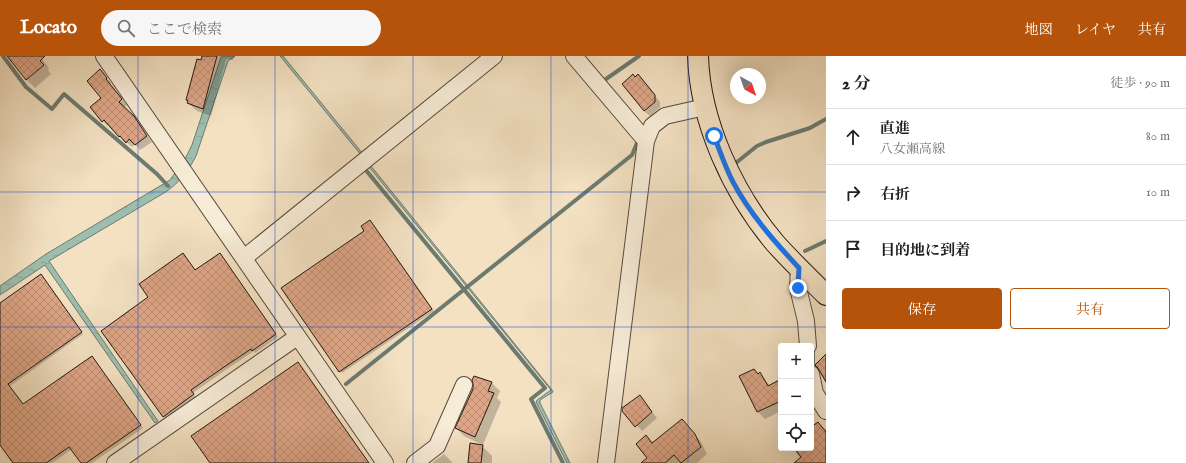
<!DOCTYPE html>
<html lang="ja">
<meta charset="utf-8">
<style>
body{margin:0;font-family:"IM FELL English","Noto Serif JP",serif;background:#f6f6f6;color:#202124}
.controls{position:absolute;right:12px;bottom:12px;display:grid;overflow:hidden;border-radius:4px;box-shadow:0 4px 16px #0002}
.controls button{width:36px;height:36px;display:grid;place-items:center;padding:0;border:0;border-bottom:1px solid #e0e0e0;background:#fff;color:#202124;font:20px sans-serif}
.compass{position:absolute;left:730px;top:12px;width:36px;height:36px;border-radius:50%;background:#fff;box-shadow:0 4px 16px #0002;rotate:140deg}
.stop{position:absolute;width:12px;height:12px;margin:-9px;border:3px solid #1a73e8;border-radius:50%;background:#fff}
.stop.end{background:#1a73e8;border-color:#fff;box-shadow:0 1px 4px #0008}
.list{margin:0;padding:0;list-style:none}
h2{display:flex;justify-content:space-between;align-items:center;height:52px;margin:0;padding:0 16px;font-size:17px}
h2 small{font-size:13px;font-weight:400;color:#757577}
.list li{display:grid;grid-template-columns:26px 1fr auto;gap:12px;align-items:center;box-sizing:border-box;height:56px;padding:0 16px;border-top:1px solid #e0e0e0}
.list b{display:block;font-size:15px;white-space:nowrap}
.list p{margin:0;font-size:13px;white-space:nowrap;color:#757577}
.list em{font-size:13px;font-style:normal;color:#757577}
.actions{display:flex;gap:8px;padding:12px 16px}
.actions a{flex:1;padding:9px 0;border:1px solid #b45309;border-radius:4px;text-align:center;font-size:14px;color:#b45309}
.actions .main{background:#b45309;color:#fff}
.icon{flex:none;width:22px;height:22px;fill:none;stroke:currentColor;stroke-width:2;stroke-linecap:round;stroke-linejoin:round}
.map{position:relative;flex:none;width:826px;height:407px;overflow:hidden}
header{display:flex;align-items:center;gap:24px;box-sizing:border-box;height:56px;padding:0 20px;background:#b45309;color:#fff}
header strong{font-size:19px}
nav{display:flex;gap:22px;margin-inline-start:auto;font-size:14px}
.search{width:280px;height:36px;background:#f6f6f6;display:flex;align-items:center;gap:10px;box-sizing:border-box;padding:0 14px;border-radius:22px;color:#757577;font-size:15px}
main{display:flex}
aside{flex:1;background:#fff}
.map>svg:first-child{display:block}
.water{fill:url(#water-ripples);stroke:#6c7b70}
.shadow{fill:#0003}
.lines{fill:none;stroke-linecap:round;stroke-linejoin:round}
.stream{stroke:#6c7b70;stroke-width:4}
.building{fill:url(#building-cross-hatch);stroke:#231712}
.minor-casing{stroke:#574a3e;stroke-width:18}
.major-casing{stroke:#231712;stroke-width:22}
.minor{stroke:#f7ecd7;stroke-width:16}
.major{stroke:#f3e1c2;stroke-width:20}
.route{stroke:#1a73e8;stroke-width:5}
.grid{fill:none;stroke:#1d4ed8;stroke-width:1;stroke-opacity:0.55}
</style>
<header>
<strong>Locato</strong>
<div class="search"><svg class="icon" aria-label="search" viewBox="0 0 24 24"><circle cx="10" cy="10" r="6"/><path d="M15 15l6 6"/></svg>ここで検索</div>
<nav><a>地図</a><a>レイヤ</a><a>共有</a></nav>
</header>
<main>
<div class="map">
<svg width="826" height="407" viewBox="0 0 826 407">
<defs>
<pattern id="water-ripples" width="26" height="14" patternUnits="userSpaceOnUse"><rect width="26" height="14" fill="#9dbeae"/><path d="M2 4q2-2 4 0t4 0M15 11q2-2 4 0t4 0" fill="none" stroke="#87a395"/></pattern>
<pattern id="building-cross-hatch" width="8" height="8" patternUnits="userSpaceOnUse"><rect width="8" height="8" fill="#dea687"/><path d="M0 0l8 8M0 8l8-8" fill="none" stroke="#be8e74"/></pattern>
</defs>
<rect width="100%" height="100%" fill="#f3e1c2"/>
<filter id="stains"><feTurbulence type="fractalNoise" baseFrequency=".005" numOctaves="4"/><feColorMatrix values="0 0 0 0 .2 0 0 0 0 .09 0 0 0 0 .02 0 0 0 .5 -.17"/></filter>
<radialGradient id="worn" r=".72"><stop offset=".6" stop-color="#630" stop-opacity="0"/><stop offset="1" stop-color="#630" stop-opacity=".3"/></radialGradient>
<!-- water -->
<path class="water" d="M222 0H235L228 5 196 100C188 116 178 128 164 137L49 205 158 365 155 367 45 209 0 239V230L46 198 170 124 185 103 192 89 221 1Z
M280 0H283L363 98 361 99Z
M371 110 552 334 553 336 540 344V347L570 407H567L536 346 537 344 551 334 370 112Z"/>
<!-- shadow -->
<path class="shadow" d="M9 0H40L49 12 48 14 51 18 35 32 27 24Z
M203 0H235L233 4 226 3 211 60 197 55 188 47Z
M100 15 111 27 110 28 127 49 123 52 138 67 152 86 140 94 135 88 132 91 119 80 109 68 108 70 103 65Z
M635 22 643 25 660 46V51L650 60 644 55Z
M372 168 434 255 342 317 340 315 365 175Z
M220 198 278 281 255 297 254 295 227 313 193 337 196 341 166 363 163 360 195 215Z
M43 222 83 278 10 330 23 349 94 304 143 372 92 407H82L72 393 52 407H14L0 387V249Z
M826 301V326L823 322 820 314H817L812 309Z
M760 318 770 330 781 324V355L765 363 758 356 740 321Z
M474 321 492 327 500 335 497 342 501 346 483 389 464 380 456 372 474 333Z
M640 341 657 362 642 375 623 354Z
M682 364 701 386 707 398 697 407H642L648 402 646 381 653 388Z
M811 372 824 373 825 372 826 373V407H796L801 403 793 392H811Z
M482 390 492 400V407H469Z
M444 398 453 407H432Z"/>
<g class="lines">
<!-- stream -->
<path class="stream" d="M3 0 26 31 52 53 64 38 157 118 168 130
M606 23 639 0
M737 106 757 90 766 86 810 72 826 63
M368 111 365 113 545 332 531 343 563 407
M805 195 826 185
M813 291V307
M346 328 632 99 637 87"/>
</g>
<!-- building -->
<path class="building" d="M7 0H45L40 5 44 9 26 24Z
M202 0H217L203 53 187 47 188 45 186 44 197 3 201 4Z
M100 13 107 22 106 23 122 43 119 46 134 60 147 80 135 89 129 83 126 87 120 80 119 81 104 64 102 66 90 51 101 42 87 25Z
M633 18 635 21 638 18 655 39V46L644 55 622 28Z
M370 164 432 253 339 316 281 232 364 175 361 170Z
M183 197 195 214 220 197 276 278 252 295 251 293 224 311 191 334 194 338 163 361 101 275 148 241 139 228Z
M41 218 82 276 8 328 23 348 92 300 141 369 86 407H81L69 391 46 407H13L0 389V247Z
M826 298V326L818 312 815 309Z
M298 306 369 407H210L191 380Z
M754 313 758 318 760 316 768 330 781 323V345L757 356 739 320Z
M474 320 492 326 488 335 494 337 475 381 455 372 473 333V328L472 324Z
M640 339 652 356 635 371 622 355V352Z
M682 363 695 378 701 391 681 407 674 399 665 407H641L647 402 636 388 646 379 652 387Z
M818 366 826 376V407H794L801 401 794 392H811V371Z
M470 387 483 389 481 407H468Z"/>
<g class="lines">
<defs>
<path id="minor" d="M104 0 385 407
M574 0 646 85
M244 202 494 0
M799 212 798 232 806 265 808 290
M811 318 815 337 826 355
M115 407 297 281
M415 407 437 390 464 329
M606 407 646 85 652 70 665 60 705 51"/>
<path id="major" d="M698 0C700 66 733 137 775 187 791 205 809 222 826 239"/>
</defs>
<!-- minor casing -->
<use href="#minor" class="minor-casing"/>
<!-- major casing -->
<use href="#major" class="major-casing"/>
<!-- minor -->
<use href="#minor" class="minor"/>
<!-- major -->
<use href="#major" class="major"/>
</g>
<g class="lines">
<!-- route -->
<path class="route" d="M714 80C720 95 725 111 733 126 750 158 774 185 799 212L798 232"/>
</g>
<!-- grid -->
<path class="grid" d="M138 0V407M275 0V407M413 0V407M551 0V407M688 0V407M0 136H826M0 271H826"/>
<rect width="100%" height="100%" filter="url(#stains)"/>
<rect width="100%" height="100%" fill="url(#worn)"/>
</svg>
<div class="controls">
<button>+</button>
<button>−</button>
<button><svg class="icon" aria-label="locate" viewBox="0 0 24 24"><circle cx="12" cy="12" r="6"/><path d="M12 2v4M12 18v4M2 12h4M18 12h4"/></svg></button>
</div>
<svg class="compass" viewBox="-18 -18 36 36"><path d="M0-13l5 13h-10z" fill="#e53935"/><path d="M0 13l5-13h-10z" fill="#757577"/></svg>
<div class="stop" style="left:714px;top:80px"></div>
<div class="stop end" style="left:798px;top:232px"></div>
</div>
<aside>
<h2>2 分<small>徒歩 · 90 m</small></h2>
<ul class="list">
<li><svg class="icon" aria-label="ahead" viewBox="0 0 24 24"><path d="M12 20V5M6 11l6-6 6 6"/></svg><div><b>直進</b><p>八女瀬高線</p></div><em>80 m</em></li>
<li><svg class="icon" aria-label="right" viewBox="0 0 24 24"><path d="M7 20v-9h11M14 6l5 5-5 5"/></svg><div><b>右折</b></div><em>10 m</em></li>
<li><svg class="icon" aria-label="arrive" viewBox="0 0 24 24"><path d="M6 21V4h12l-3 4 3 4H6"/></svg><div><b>目的地に到着</b></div></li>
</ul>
<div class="actions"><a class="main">保存</a><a>共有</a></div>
</aside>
</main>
